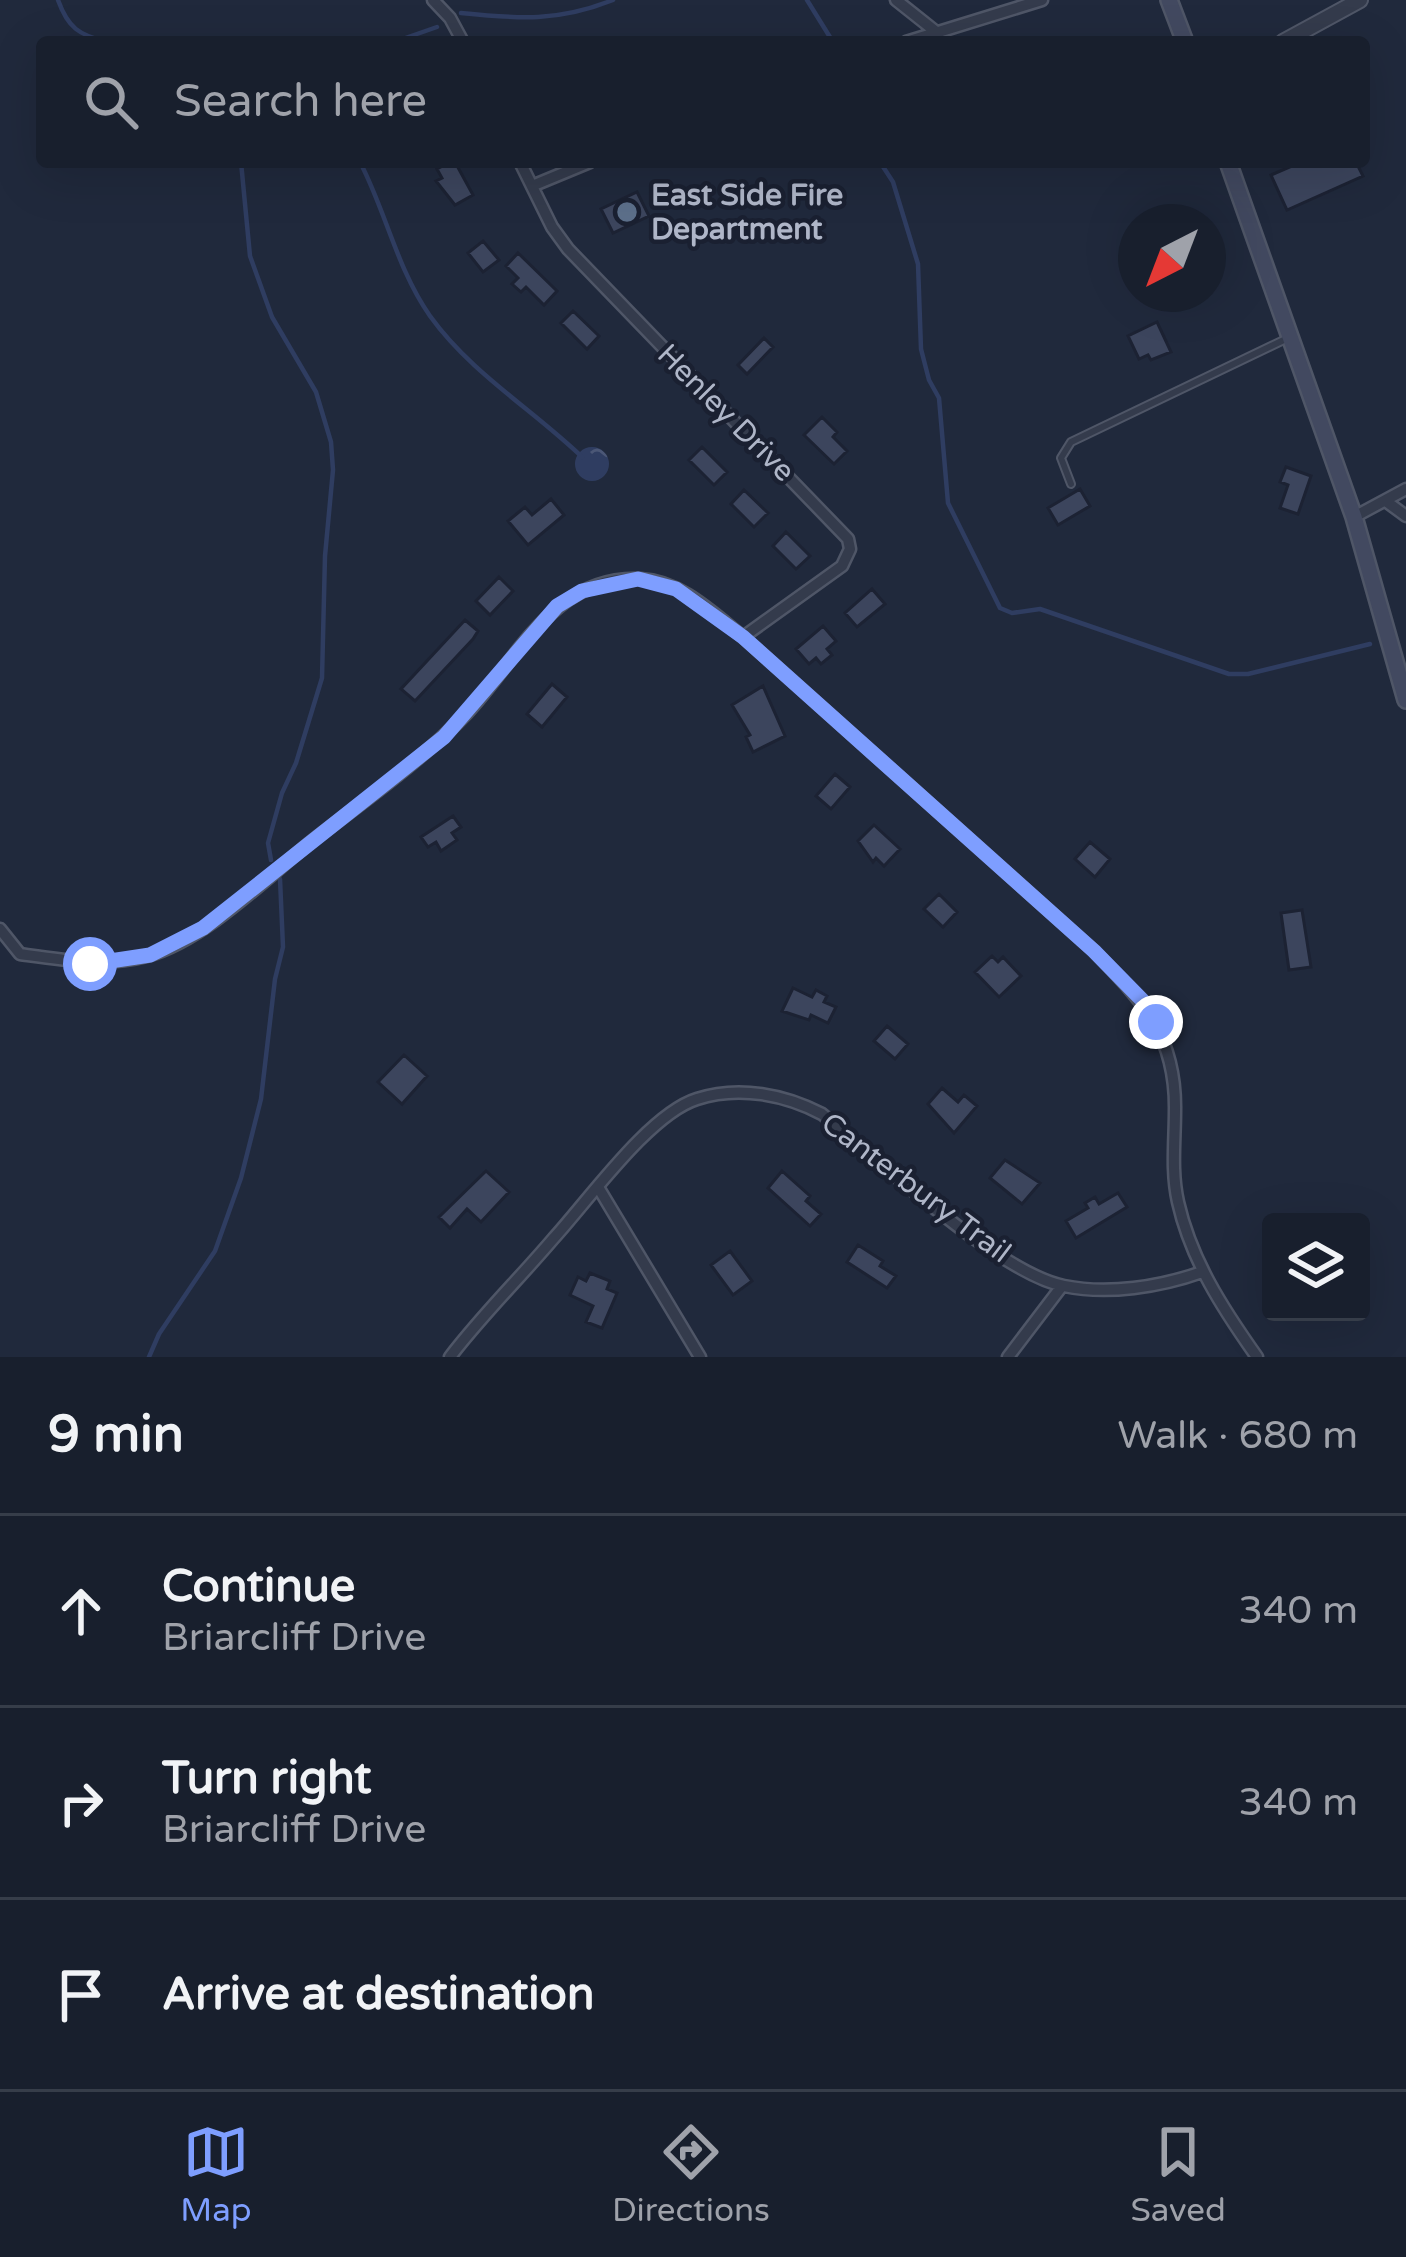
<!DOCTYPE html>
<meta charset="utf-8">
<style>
body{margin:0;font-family:"Varela Round",sans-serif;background:#212735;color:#f1f3f6}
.controls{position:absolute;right:36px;bottom:36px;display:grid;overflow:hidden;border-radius:12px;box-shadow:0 12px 48px #0002}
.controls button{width:108px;height:108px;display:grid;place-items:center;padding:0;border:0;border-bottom:3px solid #363d49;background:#181f2d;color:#f1f3f6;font:60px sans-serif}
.compass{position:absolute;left:1118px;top:204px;width:108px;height:108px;border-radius:50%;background:#181f2d;box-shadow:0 12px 48px #0002;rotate:222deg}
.stop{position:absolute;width:36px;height:36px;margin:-27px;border:9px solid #7e9eff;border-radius:50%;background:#fff}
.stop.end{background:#7e9eff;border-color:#fff;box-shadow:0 3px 12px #0008}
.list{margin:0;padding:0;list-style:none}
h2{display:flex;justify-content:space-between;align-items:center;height:156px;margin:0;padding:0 48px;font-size:51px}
h2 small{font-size:39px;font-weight:400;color:#9fa2aa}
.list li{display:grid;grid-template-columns:78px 1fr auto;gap:36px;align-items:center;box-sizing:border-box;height:192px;padding:0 48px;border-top:3px solid #363d49}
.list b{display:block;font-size:45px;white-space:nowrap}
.list p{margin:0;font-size:39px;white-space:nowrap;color:#9fa2aa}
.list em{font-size:39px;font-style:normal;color:#9fa2aa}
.icon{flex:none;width:66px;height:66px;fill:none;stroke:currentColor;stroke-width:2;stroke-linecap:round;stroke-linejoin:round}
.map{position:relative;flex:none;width:1406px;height:1357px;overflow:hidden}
.search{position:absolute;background:#181f2d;box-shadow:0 12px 48px #0002;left:36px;right:36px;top:36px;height:132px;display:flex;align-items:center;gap:30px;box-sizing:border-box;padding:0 42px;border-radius:12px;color:#9fa2aa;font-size:45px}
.sheet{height:732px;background:#181f2d}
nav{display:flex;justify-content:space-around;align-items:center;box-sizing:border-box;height:168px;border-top:3px solid #363d49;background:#181f2d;font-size:33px;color:#9fa2aa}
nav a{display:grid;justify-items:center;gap:6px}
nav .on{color:#7e9eff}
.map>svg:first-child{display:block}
.water{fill:url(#water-ripples)}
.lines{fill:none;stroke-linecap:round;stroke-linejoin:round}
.stream{stroke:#2f3d61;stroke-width:4.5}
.building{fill:#3c455d;stroke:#1c2233;stroke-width:3}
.service-casing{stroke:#4f5667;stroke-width:10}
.minor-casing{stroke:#4f5667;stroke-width:15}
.tertiary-casing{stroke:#4f5667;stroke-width:18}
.secondary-casing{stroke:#4f5667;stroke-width:20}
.service{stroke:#343b4c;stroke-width:6}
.minor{stroke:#343b4c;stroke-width:10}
.tertiary{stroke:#343b4c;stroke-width:14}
.secondary{stroke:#424960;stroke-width:15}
.route{stroke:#7e9eff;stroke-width:15}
.service-dot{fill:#5c6f8a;stroke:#1a2031;stroke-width:4.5}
.labels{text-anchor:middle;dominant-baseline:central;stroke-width:9;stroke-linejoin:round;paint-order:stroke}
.poi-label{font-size:30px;font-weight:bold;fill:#afb6c8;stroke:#1a2031;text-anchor:start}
.street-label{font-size:30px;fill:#afb6c8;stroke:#1a2031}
</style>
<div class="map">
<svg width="1406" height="1357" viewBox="0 0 1406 1357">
<defs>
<pattern id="water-ripples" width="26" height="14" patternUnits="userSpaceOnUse" patternTransform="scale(3)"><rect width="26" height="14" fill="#2f3d61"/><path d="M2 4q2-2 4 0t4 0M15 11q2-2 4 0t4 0" fill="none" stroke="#4b5776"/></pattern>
</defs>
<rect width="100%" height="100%" fill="#20293c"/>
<!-- water -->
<path class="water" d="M575 464a17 17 0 1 1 34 0a17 17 0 1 1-34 0Z"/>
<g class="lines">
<!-- stream -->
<path class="stream" d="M58 0C68 28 79 35 107 42
M807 0 833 42
M461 13C519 19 558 22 613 0
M394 42 437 27
M241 162 250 256 272 317 316 392 331 442 333 470 325 556 322 678 296 763 282 793 268 843 271 860
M360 162C386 212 397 269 430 316 471 373 532 409 582 457
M880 162 893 182 918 264 921 349 929 380 939 398 948 503 1000 608 1012 613 1040 609 1229 674H1248L1370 644
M149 1357 159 1334 215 1251 241 1178 261 1099 275 979 283 947 280 879"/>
</g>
<!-- building -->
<path class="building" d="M450 162H455L473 195 455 205 436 181 442 178 437 169Z
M1301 162H1356L1363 176 1287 210 1271 175Z
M637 192 649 216 613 233 601 209Z
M483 241 499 260 483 272 468 253Z
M518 253 557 291 544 305 526 287 521 292 512 284 518 278 506 266Z
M573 311 599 336 587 349 561 323Z
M1157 322 1171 352 1151 360 1148 355 1139 359 1128 336Z
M764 338 773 347 747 374 738 365Z
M822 417 837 432 833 437 847 451 834 464 804 435Z
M702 447 727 472 714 485 689 460Z
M1286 467 1311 476 1298 514 1280 508 1288 485 1280 482Z
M1080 489 1090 506 1058 525 1048 508Z
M744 490 768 513 754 527 731 504Z
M551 499 564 515 528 545 508 521 525 507 532 515Z
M786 532 810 556 796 569 773 546Z
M499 577 513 591 490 615 476 601Z
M872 589 885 604 857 627 845 613Z
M465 620 478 631 473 639 415 701 401 689Z
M823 626 836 641 827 649 832 655 821 664 816 658 809 664 796 649Z
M552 684 567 697 542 727 527 714Z
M763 686 785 736 753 752 746 737 750 735 732 705Z
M835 774 850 787 831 809 816 796Z
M453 816 461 827 452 833 457 840 441 851 436 842 428 847 421 837Z
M874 825 900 849 884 866 876 858 873 862 858 841Z
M1090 842 1110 859 1095 877 1075 859Z
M939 894 957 912 943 927 924 909Z
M1302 910 1311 967 1289 970 1281 913Z
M992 956 998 962 1003 957 1021 976 999 997 975 972Z
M793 988 812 997 816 990 827 996 824 1002 836 1007 828 1023 811 1015 809 1020 782 1011Z
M887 1026 908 1044 895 1059 874 1041Z
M404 1055 427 1076 402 1104 378 1082Z
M942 1088 958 1102 964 1095 977 1106 954 1133 928 1104Z
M1005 1160 1040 1183 1022 1204 990 1178Z
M486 1171 509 1192 481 1222 467 1209 450 1228 439 1217Z
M782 1171 810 1196 806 1201 821 1214 810 1226 768 1188Z
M1118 1193 1127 1207 1076 1238 1066 1221 1088 1208 1085 1203 1095 1197 1099 1204Z
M858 1245 883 1261 880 1266 896 1276 887 1288 847 1262Z
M730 1251 752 1281 733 1295 711 1265Z
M590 1273 610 1281 607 1289 617 1293 602 1328 586 1322 593 1306 570 1295 578 1277 586 1281Z"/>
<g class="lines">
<defs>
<path id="service" d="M1071 484 1061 458 1071 442 1288 338"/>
<path id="minor" d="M433 0 450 18 463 42
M896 0 935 31
M906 42 1042 0
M520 162 552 227 568 249 848 539 850 549 842 566 743 637
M532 186 590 162
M1387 502 1406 516
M1354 517 1406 489
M0 929 20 954C63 960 105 967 147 956 205 940 266 878 312 841 365 800 421 761 467 713 518 659 553 575 641 579 681 581 713 613 743 637L1094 951C1143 1002 1176 1035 1175 1110 1175 1141 1171 1171 1178 1202 1191 1260 1223 1309 1257 1357
M598 1187 700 1357
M450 1357C482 1315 519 1279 553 1239 588 1201 649 1114 697 1099 739 1085 786 1095 822 1114 878 1160 999 1273 1064 1286 1108 1295 1160 1287 1202 1272
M1008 1357 1062 1286"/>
<path id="tertiary" d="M1283 42 1360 0"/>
<path id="secondary" d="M1169 0 1185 42
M1228 162 1354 517 1406 700"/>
</defs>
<!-- service casing -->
<use href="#service" class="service-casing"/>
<!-- minor casing -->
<use href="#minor" class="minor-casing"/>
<!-- tertiary casing -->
<use href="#tertiary" class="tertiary-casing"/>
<!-- secondary casing -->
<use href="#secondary" class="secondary-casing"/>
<!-- service -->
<use href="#service" class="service"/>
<!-- minor -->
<use href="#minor" class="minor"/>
<!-- tertiary -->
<use href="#tertiary" class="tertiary"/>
<!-- secondary -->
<use href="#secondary" class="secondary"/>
</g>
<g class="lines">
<!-- route -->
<path class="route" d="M90 964 150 955 203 928 444 737 557 606 582 591 638 579 676 589 743 637 1094 951 1143 1001 1156 1022"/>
</g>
<!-- markers -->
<circle class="service-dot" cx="627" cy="212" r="12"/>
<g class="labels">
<!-- poi labels -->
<g class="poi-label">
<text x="651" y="195">East Side Fire<tspan x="651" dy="34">Department</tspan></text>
</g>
<!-- street labels -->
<g class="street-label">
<text transform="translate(726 413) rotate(45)">Henley Drive</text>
<text transform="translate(916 1188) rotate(37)">Canterbury Trail</text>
</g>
</g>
</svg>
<div class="controls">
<button><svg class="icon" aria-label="layers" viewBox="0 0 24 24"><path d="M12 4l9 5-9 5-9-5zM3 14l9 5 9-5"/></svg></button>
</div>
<svg class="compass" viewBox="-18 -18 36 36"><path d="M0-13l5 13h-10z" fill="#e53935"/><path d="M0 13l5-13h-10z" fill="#9fa2aa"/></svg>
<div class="stop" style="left:90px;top:964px"></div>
<div class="stop end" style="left:1156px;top:1022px"></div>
<div class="search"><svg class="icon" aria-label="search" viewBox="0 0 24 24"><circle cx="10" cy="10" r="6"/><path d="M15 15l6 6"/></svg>Search here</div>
</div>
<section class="sheet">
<h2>9 min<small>Walk · 680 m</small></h2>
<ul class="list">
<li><svg class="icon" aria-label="ahead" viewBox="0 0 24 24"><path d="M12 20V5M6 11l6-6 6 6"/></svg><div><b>Continue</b><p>Briarcliff Drive</p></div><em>340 m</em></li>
<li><svg class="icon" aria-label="right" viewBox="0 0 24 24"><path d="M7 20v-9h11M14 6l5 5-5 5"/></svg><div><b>Turn right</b><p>Briarcliff Drive</p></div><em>340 m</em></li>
<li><svg class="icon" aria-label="arrive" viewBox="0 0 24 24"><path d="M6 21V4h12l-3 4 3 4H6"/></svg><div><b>Arrive at destination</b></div></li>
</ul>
</section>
<nav>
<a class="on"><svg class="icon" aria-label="map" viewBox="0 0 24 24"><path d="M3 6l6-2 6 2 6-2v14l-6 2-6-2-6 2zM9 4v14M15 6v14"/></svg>Map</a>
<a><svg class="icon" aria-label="directions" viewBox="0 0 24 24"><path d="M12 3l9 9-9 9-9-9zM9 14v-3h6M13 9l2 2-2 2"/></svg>Directions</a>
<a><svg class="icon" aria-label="saved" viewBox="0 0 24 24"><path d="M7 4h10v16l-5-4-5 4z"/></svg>Saved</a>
</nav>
